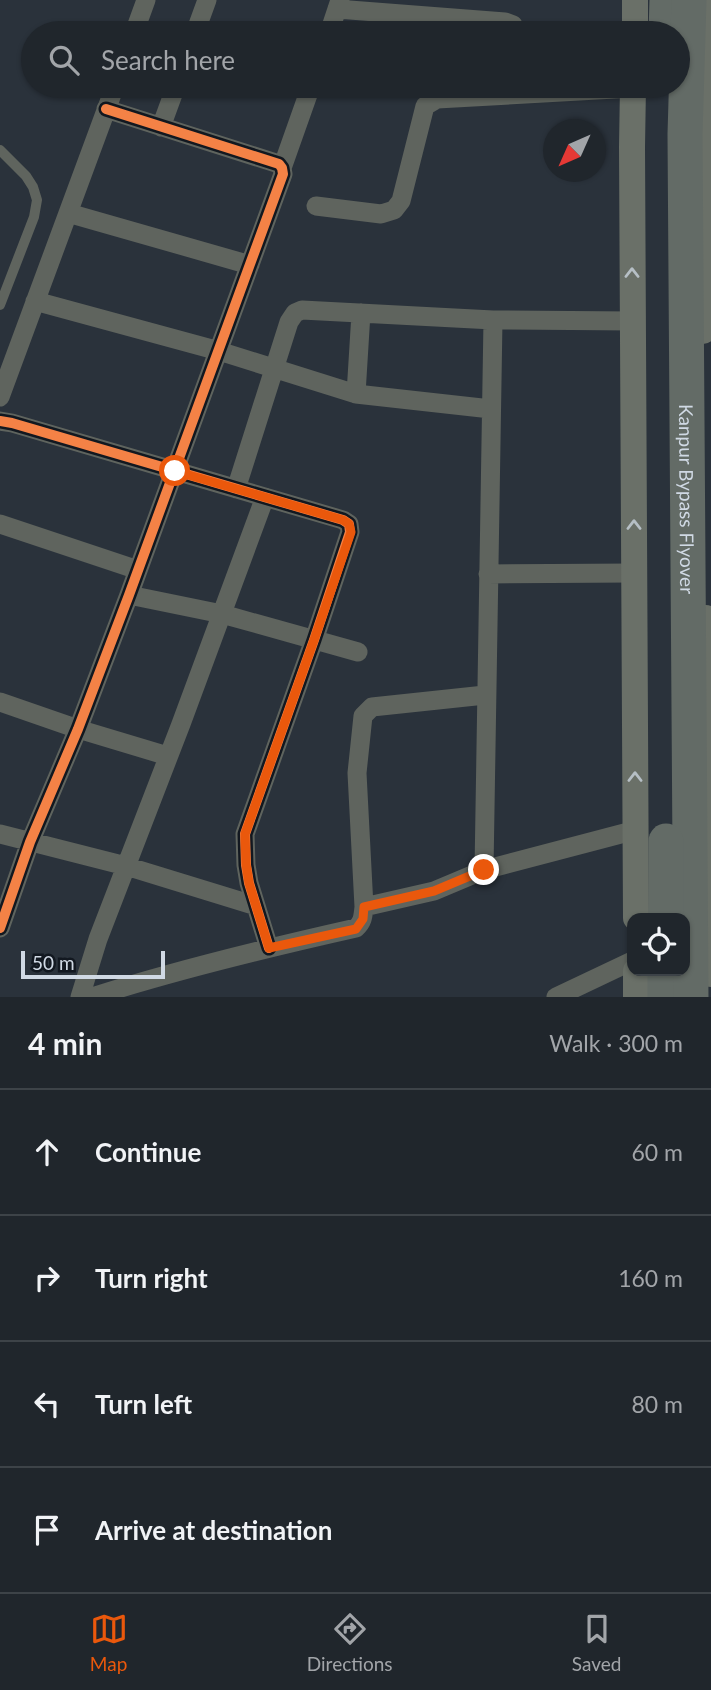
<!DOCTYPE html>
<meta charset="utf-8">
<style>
body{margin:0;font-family:Lato,sans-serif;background:#282e34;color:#f1f3f6}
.controls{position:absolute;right:21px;bottom:21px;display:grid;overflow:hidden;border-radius:14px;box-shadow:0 2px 5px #0004}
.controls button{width:63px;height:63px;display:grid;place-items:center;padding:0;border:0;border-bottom:2px solid #3d4348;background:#20262c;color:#f1f3f6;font:35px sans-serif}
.compass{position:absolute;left:543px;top:119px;width:63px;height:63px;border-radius:50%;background:#20262c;box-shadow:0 2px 5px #0004;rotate:225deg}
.scale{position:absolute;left:21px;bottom:18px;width:144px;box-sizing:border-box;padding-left:7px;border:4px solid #d0d9e4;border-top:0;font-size:19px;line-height:24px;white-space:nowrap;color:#d0d9e4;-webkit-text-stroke:5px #121820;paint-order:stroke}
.stop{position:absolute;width:21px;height:21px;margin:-16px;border:5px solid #ea580c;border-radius:50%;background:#fff}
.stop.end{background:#ea580c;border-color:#fff;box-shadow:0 2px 7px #0008}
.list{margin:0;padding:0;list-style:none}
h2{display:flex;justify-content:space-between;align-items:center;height:91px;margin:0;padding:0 28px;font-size:30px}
h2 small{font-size:23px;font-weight:400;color:#a2a5a9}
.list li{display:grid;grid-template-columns:46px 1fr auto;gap:21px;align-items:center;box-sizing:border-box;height:126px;padding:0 28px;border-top:2px solid #3d4348}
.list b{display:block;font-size:26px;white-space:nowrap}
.list em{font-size:23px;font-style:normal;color:#a2a5a9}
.icon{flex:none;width:38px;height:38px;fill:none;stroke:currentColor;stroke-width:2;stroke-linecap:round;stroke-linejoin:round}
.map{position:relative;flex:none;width:711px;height:997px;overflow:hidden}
.search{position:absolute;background:#20262c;box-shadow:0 2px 5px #0004;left:21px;right:21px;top:21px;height:77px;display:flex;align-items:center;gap:18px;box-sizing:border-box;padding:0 24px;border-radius:38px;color:#a2a5a9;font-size:26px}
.sheet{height:595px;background:#20262c}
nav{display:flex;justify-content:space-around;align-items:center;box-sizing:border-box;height:98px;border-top:2px solid #3d4348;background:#20262c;font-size:19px;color:#a2a5a9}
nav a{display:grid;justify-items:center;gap:4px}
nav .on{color:#ea580c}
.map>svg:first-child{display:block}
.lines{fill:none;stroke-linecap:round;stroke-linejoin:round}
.lane{stroke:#5f645e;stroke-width:10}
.street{stroke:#5f645e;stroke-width:19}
.secondary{stroke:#6a7068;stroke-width:26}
.highway{stroke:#636b66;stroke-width:35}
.highway-bridge{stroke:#636b66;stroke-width:35}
.cycleway-casing{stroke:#121820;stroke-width:15}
.cycleway{stroke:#f48246;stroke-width:10}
.oneway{stroke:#b6bfc5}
.route{stroke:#ea580c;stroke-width:9}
.labels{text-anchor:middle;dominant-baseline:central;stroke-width:6;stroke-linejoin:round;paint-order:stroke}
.street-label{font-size:19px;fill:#d0d9e4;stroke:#121820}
</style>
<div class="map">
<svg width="711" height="997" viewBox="0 0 711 997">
<rect width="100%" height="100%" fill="#2a323b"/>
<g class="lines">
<!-- lane -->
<path class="lane" d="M0 150 26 176 33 187 37 200 34 217 0 305"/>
<!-- street -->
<path class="street" d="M337 9 505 22 513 25 516 33
M134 33 146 0
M195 33 207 0
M329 33 340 0
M161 127 176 86
M282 168 311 86
M316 206 381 214 394 210 401 201 425 106 437 99 633 88
M68 213 250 265
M35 301 219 351 356 394 491 409
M356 394 361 313
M0 397 115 86
M0 421 12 423 343 520 349 524 350 532 314 640 245 834 246 865 249 883 269 948
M236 489 289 322 295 313 302 310 493 320 633 321
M0 524 138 570
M488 574 634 573
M129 595 222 614 358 652
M0 702 78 729 168 756
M0 834 126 866 256 906
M484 870 493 320
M364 907 357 773 363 716 372 707 485 695
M0 928 30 842 78 729 129 595 283 174 282 168 279 164 106 109
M80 997 98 939 181 724 265 497
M92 997C179 969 267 948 356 928 363 922 363 916 364 907L434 891 484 870 636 830
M556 997 632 961"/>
<!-- secondary -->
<path class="secondary" d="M635 33V0
M633 86 632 147 636 918
M703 331 711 0
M706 618 711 974
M636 997V971"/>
<!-- highway -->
<path class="highway" d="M666 33 667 0
M665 997V971"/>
<!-- highway-bridge -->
<g class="highway-bridge">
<path id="s1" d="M689 0 685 134 691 997"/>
<path d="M666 918V841"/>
</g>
<defs>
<path id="cycleway" d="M0 421 12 423 343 520 349 524 350 532 314 640 245 834 246 865 249 883 269 948
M0 928 30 842 78 729 129 595 283 174 282 168 279 164 106 109"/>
</defs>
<!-- cycleway casing -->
<use href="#cycleway" class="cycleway-casing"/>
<!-- cycleway -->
<use href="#cycleway" class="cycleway"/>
</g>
<!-- one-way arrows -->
<defs><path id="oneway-chevron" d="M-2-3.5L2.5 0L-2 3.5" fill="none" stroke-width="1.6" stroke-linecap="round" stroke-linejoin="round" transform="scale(1.75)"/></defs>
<g class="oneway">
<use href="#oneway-chevron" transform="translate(632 273) rotate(-90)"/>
<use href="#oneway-chevron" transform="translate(634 525) rotate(-90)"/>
<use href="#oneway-chevron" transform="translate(635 777) rotate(-90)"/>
</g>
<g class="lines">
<!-- route -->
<path class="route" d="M175 471 343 520 349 524 351 532 314 640 245 834 246 864 249 883 269 948 356 929 363 919 364 907 434 891 484 870"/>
</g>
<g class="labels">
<!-- street labels -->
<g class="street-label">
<text stroke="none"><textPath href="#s1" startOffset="499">Kanpur Bypass Flyover</textPath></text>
</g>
</g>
</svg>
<div class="controls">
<button><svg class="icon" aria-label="locate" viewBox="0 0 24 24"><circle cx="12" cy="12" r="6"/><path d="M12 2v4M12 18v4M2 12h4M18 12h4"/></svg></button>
</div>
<svg class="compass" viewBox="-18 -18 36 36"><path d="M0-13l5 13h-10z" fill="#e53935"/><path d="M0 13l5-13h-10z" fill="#a2a5a9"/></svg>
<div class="scale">50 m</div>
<div class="stop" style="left:175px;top:471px"></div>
<div class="stop end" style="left:484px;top:870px"></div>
<div class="search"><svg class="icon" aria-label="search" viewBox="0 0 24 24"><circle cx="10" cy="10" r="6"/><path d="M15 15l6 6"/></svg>Search here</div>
</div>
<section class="sheet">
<h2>4 min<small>Walk · 300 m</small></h2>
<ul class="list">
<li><svg class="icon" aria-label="ahead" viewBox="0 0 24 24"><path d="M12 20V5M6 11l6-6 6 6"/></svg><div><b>Continue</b></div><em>60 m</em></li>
<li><svg class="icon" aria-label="right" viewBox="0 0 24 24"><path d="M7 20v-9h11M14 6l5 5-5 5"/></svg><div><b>Turn right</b></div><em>160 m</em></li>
<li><svg class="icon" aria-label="left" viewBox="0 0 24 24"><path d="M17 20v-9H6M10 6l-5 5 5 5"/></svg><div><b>Turn left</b></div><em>80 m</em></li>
<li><svg class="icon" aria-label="arrive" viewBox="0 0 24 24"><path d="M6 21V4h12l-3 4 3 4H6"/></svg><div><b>Arrive at destination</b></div></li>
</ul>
</section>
<nav>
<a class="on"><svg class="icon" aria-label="map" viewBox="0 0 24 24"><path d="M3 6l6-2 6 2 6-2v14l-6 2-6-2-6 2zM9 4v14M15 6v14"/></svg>Map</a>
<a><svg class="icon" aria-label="directions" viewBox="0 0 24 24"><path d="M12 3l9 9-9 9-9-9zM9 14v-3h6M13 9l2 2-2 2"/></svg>Directions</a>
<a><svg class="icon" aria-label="saved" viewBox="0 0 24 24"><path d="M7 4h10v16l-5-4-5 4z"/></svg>Saved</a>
</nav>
